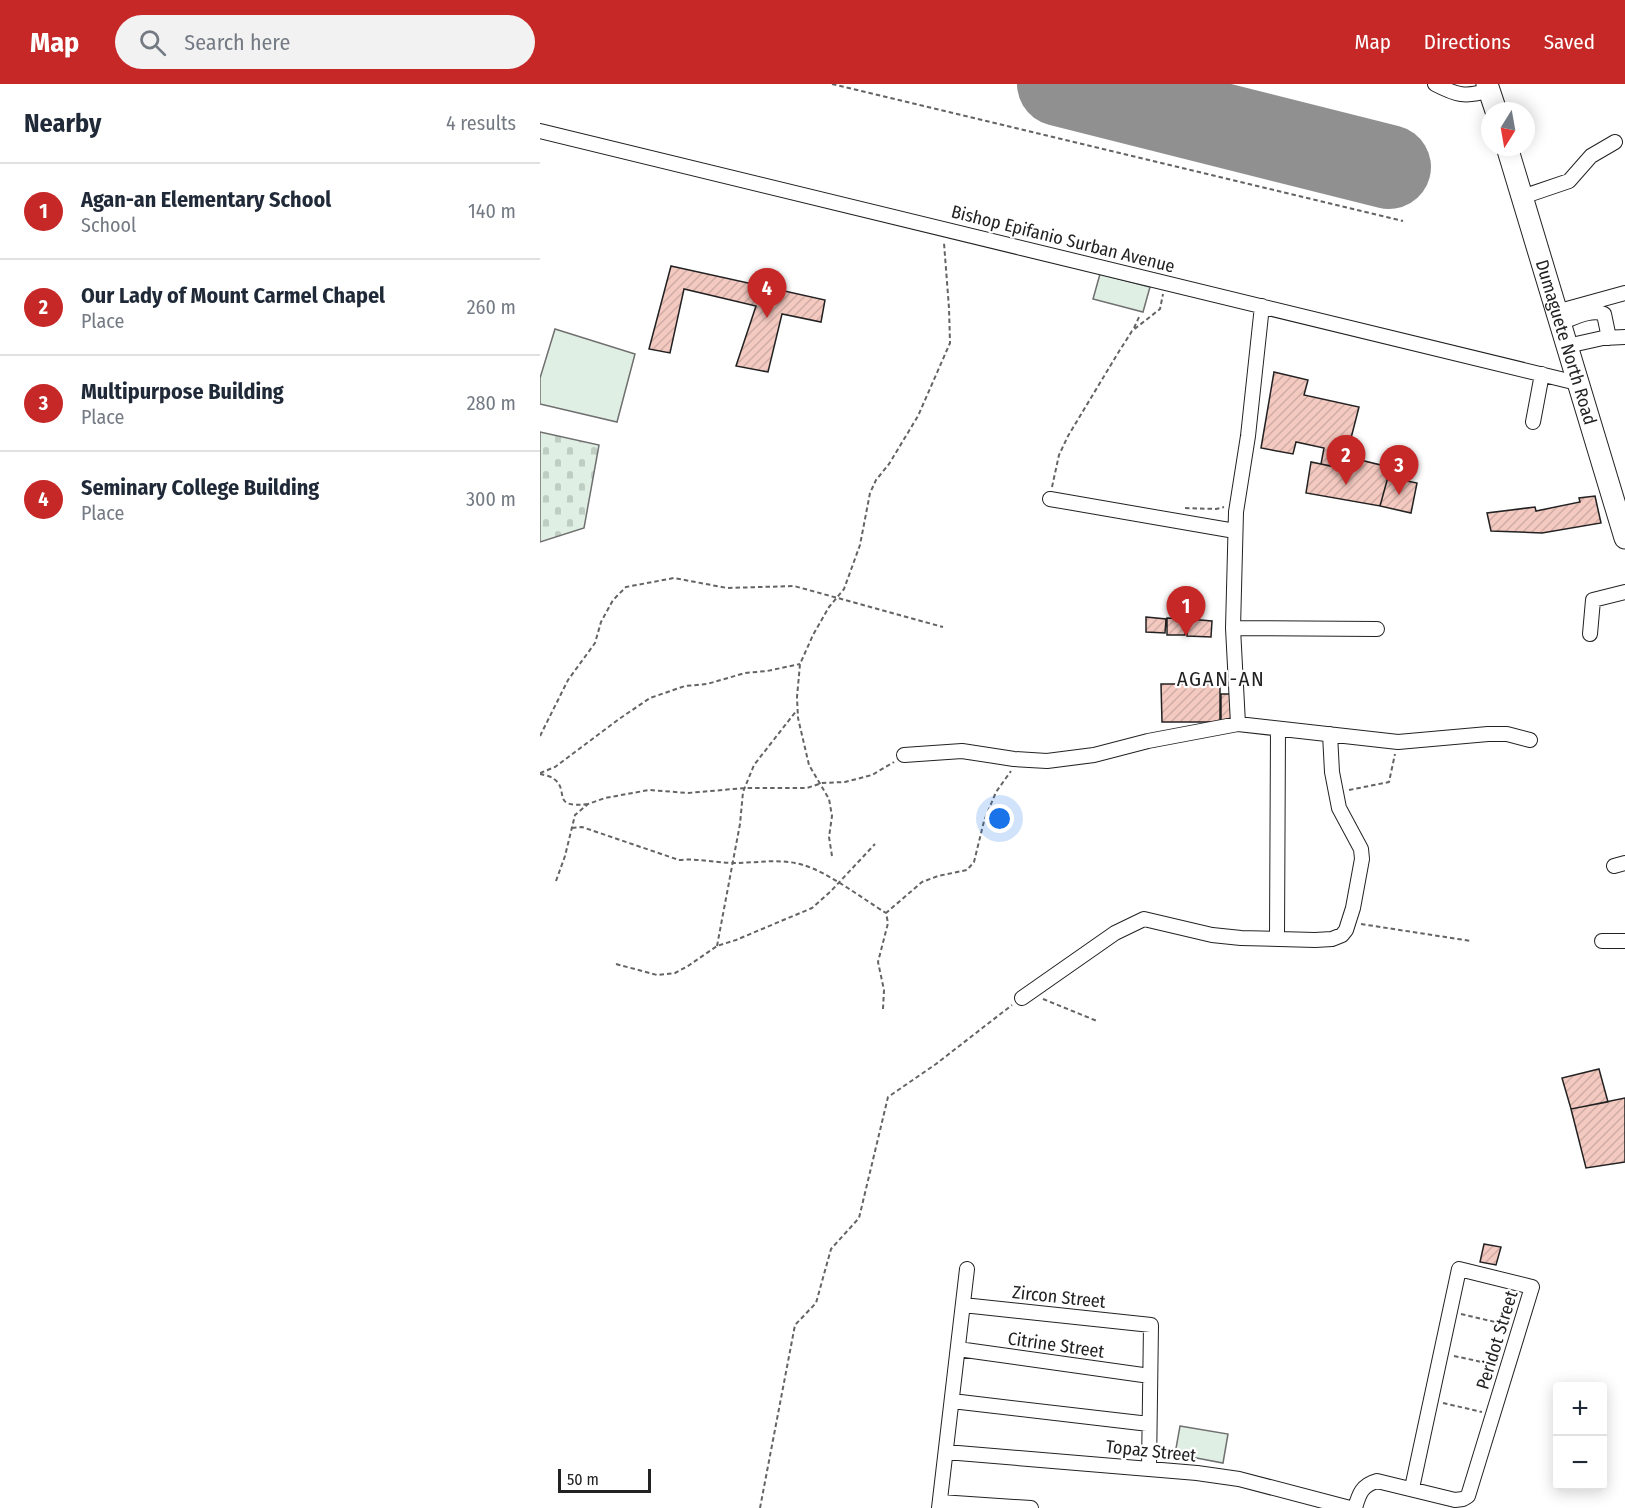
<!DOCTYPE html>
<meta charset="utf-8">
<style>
body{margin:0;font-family:"Fira Sans Condensed",sans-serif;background:#f2f2f3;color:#1f2937}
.controls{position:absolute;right:18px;bottom:18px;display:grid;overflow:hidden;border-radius:6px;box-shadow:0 3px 15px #0003}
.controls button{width:54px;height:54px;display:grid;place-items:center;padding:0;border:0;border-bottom:2px solid #e0e1e3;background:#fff;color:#1f2937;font:30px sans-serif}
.compass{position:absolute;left:941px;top:18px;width:54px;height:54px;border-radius:50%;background:#fff;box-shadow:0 3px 15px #0003;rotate:191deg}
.scale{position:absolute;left:18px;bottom:15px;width:93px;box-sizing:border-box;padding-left:6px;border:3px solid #222;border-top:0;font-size:16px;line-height:21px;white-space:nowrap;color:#222;-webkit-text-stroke:4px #fff;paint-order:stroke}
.you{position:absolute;left:460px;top:735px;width:21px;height:21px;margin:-15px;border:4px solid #fff;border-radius:50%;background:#1a73e8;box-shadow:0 0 0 9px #1a73e833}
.badge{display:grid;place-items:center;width:39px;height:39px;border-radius:50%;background:#c62828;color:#fff;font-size:20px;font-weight:700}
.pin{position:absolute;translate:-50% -50px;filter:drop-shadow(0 2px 3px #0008)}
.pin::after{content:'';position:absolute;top:32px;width:21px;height:18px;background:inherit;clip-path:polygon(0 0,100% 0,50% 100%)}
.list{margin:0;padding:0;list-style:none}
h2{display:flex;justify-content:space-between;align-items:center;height:78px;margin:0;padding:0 24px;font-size:26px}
h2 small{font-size:20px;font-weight:400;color:#747a83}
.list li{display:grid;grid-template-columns:39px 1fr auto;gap:18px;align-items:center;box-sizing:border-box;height:96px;padding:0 24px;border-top:2px solid #e0e1e3}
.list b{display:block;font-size:22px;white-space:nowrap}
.list p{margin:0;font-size:20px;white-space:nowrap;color:#747a83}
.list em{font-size:20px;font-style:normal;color:#747a83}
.icon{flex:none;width:33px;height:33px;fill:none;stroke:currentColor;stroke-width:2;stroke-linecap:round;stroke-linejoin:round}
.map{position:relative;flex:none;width:1085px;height:1424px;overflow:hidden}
header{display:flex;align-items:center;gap:36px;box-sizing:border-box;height:84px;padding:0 30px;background:#c62828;color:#fff}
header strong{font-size:28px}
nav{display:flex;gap:33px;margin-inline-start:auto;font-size:21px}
.search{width:420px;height:54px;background:#f2f2f3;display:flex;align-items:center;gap:15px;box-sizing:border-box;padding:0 21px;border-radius:33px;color:#747a83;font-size:22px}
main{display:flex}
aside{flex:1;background:#fff}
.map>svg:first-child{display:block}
.cemetery{fill:url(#cemetery-stones);stroke:#6f6f6f;stroke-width:1.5}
.pitch{fill:#e0efe3;stroke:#6f6f6f;stroke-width:1.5}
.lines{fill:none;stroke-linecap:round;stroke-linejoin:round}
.taxiway{stroke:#909090;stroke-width:33}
.runway{stroke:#909090;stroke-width:84}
.building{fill:url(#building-hatch);stroke:#222;stroke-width:1.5}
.minor-casing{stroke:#222;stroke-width:16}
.highway-casing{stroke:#222;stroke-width:23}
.path{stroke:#646464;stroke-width:2;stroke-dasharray:4.5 3;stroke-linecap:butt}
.minor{stroke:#fff;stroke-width:14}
.highway{stroke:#fff;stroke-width:21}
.labels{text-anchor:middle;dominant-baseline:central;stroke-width:4.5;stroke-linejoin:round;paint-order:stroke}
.street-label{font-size:18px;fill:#222;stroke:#fff}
.quarter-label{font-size:21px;letter-spacing:1.5px;fill:#222;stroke:#fff}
</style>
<header>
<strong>Map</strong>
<div class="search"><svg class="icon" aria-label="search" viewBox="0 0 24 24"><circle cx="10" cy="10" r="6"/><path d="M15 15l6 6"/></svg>Search here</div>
<nav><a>Map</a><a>Directions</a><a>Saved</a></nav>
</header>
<main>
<aside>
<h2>Nearby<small>4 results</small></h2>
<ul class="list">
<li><span class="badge">1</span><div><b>Agan-an Elementary School</b><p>School</p></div><em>140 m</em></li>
<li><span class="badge">2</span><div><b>Our Lady of Mount Carmel Chapel</b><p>Place</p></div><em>260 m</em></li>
<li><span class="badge">3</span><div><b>Multipurpose Building</b><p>Place</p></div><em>280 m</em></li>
<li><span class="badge">4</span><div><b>Seminary College Building</b><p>Place</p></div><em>300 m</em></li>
</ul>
</aside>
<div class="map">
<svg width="1085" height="1424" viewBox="0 0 1085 1424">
<defs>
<pattern id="cemetery-stones" width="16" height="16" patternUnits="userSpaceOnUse" patternTransform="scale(1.5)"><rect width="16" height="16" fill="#e0efe3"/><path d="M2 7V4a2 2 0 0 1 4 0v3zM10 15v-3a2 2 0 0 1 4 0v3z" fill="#c0cdc2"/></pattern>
<pattern id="building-hatch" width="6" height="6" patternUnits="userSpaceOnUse" patternTransform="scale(1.5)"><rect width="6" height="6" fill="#f3c9c0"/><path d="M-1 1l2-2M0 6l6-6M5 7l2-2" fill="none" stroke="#d0aca5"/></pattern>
</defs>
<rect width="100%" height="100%" fill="#fff"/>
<!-- cemetery -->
<path class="cemetery" d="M0 348 59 361 44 444 0 458Z"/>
<!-- pitch -->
<path class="pitch" d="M560 190 610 203 603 228 553 215Z
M15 245 95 270 77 338 0 320V294Z
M640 1342 688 1350 683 1379 635 1370Z"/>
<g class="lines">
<!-- taxiway -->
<path class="taxiway" d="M638 0 658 35"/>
<!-- runway -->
<path class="runway" d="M519 0 849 83"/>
</g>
<!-- building -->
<path class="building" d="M131 182 285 216 281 238 242 230 228 288 196 282 216 222 144 205 130 269 109 265Z
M734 288 768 296 764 311 819 323 808 366 805 367 801 384 781 380 784 364 756 358 753 370 721 364Z
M808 373 841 381 843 374 848 375 845 392 848 393 840 422 766 409 771 378 805 385Z
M848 393 877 399 871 429 840 422Z
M1055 412 1061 439 1002 449 951 447 947 429 995 423 996 427 1040 418 1039 414Z
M606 533 626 535 625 549 606 548Z
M627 534 646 535 645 551H627Z
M648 535 672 537 671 553 647 552Z
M621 600H680V638H622Z
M681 610H692V637H681Z
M1059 985 1068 1018 1031 1025 1022 994Z
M1085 1014V1078L1046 1084 1031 1025Z
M944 1160 961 1163 956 1181 940 1178Z"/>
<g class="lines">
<defs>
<path id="minor" d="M895 0C916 11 926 14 949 6
M0 47 1037 299
M982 113 1029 97 1051 72 1075 58
M1016 228 1085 209
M1020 239C1032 235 1051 224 1064 230L1069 254
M1027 262 1063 254 1085 253
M993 338 1002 290
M510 415 695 447
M693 544 837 545
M1050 550 1053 516 1085 508
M698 640 693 544 696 428 708 352 722 222
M364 671 422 667 474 675 507 677 554 671 608 657 698 640 858 658 948 650H967L990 656
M1074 782 1085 779
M737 854 738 645
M1062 857H1085
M482 914 575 849 604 835 672 851 701 854 775 856 792 855 802 851 806 846 813 824 822 775 821 765 799 724 792 688 790 650
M423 1221 611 1241 609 1384
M418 1265 610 1292
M412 1317 609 1340
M406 1368 657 1389 699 1395 810 1424
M400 1418 491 1424
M399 1424 427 1185
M815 1424C819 1410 822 1401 837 1397L915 1416 923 1415 928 1412 992 1203 919 1185 872 1404"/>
<g id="highway">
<path d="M947 0 956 27"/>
<path id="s1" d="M967 63 1085 454"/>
</g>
</defs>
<!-- minor casing -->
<use href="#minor" class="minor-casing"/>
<!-- highway casing -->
<use href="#highway" class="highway-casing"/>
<!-- path -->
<path class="path" d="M292 0 863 137
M594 244 600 231
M512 403 519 371 528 352 578 269 592 247 620 225 623 210
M645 424 676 425 684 423
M0 652 28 596 55 559 61 538 73 516 86 503 134 494 187 504 254 502 403 543
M0 689 15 683 79 635 110 614 145 602 167 600 205 589 227 587 260 580
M0 690C4 691 11 692 14 695 30 706 10 725 48 720
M809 706 849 698 855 670
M32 744 42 743 139 776C158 774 175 779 194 779 217 779 240 774 263 781 288 788 323 815 346 829
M292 772 289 753 292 732 289 715 269 681 258 634 257 613 260 580 273 551 289 523 304 505 320 461 330 409 336 396 349 380 378 332 410 259 409 224 404 159
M16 797 25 772 35 731 48 720 65 714 109 706 148 709 205 704H267L282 699 305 698 332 691 354 678
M821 840 931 857
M177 862 200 740 203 708 214 681 257 626
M76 880 117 891 135 889 148 882 177 862 196 856 272 824 291 807 335 760
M503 915 557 937
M343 925 344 906 338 878 348 839 346 829 382 798 398 792 427 786 434 778 444 737 456 708 471 687
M921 1230 968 1241
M914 1272 956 1281
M903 1319 942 1328
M220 1424 255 1241 276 1219 291 1165 319 1134 348 1013 396 980 472 921"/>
<!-- minor -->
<use href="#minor" class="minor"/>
<!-- highway -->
<use href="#highway" class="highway"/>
</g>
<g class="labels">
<!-- street labels -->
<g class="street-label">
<text transform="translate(523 155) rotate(14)">Bishop Epifanio Surban Avenue</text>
<text stroke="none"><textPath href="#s1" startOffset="204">Dumaguete North Road</textPath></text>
<text transform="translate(519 1213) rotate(6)">Zircon Street</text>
<text transform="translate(957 1256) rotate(-73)">Peridot Street</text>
<text transform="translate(516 1261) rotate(8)">Citrine Street</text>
<text transform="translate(611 1367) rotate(6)">Topaz Street</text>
</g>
<!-- quarter labels -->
<g class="quarter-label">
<text x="681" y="595">AGAN-AN</text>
</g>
</g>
</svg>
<div class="controls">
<button>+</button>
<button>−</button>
</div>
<svg class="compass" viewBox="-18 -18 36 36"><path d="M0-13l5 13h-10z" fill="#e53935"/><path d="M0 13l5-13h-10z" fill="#747a83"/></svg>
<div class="scale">50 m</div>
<div class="you"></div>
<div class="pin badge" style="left:646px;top:552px">1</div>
<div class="pin badge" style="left:806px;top:401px">2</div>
<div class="pin badge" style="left:859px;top:411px">3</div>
<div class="pin badge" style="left:227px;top:234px">4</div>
</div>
</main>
